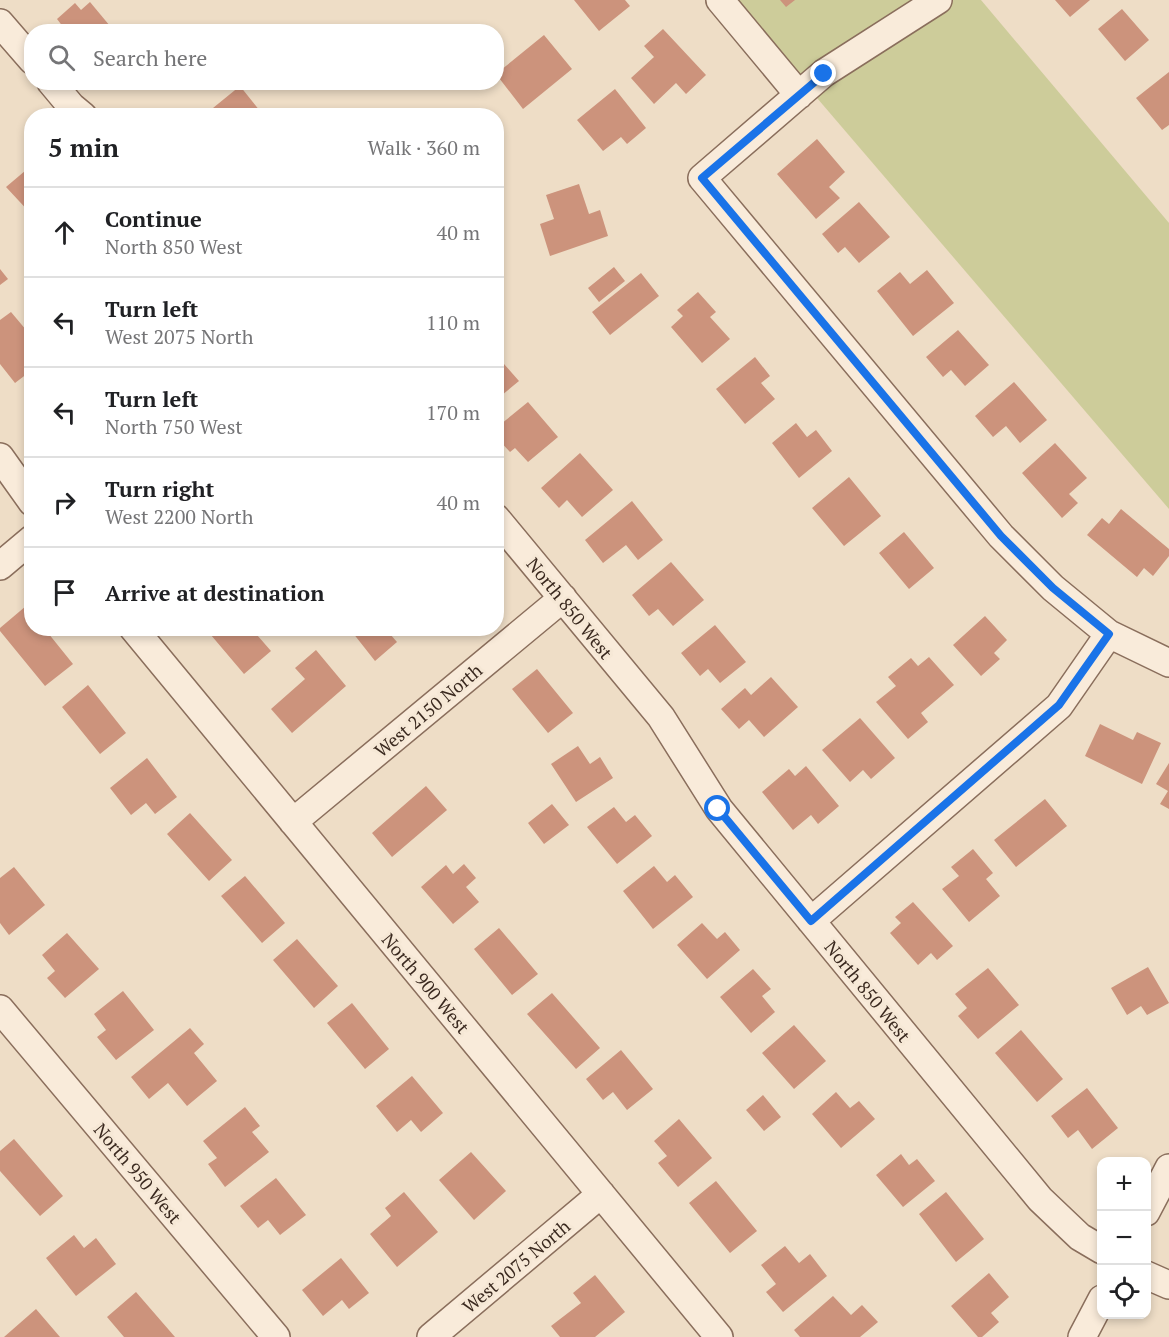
<!DOCTYPE html>
<meta charset="utf-8">
<style>
body{margin:0;font-family:"PT Serif",serif;background:#f2f2f2;color:#202124}
.controls{position:absolute;right:18px;bottom:18px;display:grid;overflow:hidden;border-radius:12px;box-shadow:0 3px 9px #0003}
.controls button{width:54px;height:54px;display:grid;place-items:center;padding:0;border:0;border-bottom:2px solid #e0e0e0;background:#fff;color:#202124;font:30px sans-serif}
.stop{position:absolute;width:18px;height:18px;margin:-14px;border:4px solid #1a73e8;border-radius:50%;background:#fff}
.stop.end{background:#1a73e8;border-color:#fff;box-shadow:0 2px 6px #0008}
.list{margin:0;padding:0;list-style:none}
h2{display:flex;justify-content:space-between;align-items:center;height:78px;margin:0;padding:0 24px;font-size:26px}
h2 small{font-size:20px;font-weight:400;color:#757577}
.list li{display:grid;grid-template-columns:39px 1fr auto;gap:18px;align-items:center;box-sizing:border-box;height:90px;padding:0 24px;border-top:2px solid #e0e0e0}
.list b{display:block;font-size:22px;white-space:nowrap}
.list p{margin:0;font-size:20px;white-space:nowrap;color:#757577}
.list em{font-size:20px;font-style:normal;color:#757577}
.icon{flex:none;width:33px;height:33px;fill:none;stroke:currentColor;stroke-width:2;stroke-linecap:round;stroke-linejoin:round}
.map{position:relative;flex:none;width:1169px;height:1337px;overflow:hidden}
.search{position:absolute;background:#fff;box-shadow:0 3px 9px #0003;left:24px;top:24px;width:480px;height:66px;display:flex;align-items:center;gap:15px;box-sizing:border-box;padding:0 21px;border-radius:24px;color:#757577;font-size:22px}
.panel{position:absolute;background:#fff;box-shadow:0 3px 9px #0003;left:24px;top:108px;width:480px;height:528px;border-radius:24px}
.map>svg:first-child{display:block}
.green{fill:#cdcc9a}
.building{fill:#cc937c}
.lines{fill:none;stroke-linecap:round;stroke-linejoin:round}
.minor-casing{stroke:#8a6e5c;stroke-width:30}
.minor{stroke:#f9ebda;stroke-width:27}
.route{stroke:#1a73e8;stroke-width:8}
.labels{text-anchor:middle;dominant-baseline:central;stroke-width:6;stroke-linejoin:round;paint-order:stroke}
.street-label{font-size:18px;fill:#3a291f;stroke:#f6e8d6}
</style>
<div class="map">
<svg width="1169" height="1337" viewBox="0 0 1169 1337">
<rect width="100%" height="100%" fill="#eeddc6"/>
<!-- green -->
<path class="green" d="M733 0H981L1169 223V509Z"/>
<!-- building -->
<path class="building" d="M574 0H625L630 6 599 31Z
M780 0H795L786 7Z
M1055 0H1090L1070 17Z
M90 2 115 32H67L57 19 75 3 81 10Z
M1122 9 1149 40 1125 61 1098 29Z
M663 29 706 75 686 94 676 83 654 104 631 78 654 57 644 46Z
M544 35 572 69 523 109 496 74Z
M1169 72V125L1162 130 1136 98Z
M240 86 264 116H219L213 108Z
M615 89 646 128 627 144 621 137 603 151 577 120Z
M817 139 845 172 829 187 840 198 816 219 777 174Z
M32 165V215L6 187Z
M579 184 589 214 600 210 608 236 550 256 540 224 554 219 546 195Z
M859 202 890 237 859 263 845 247 838 253 822 234Z
M614 267 625 281 599 302 588 288Z
M0 269 8 279 0 285Z
M927 270 954 303 913 336 877 291 900 272 910 284Z
M641 273 659 296 610 335 592 312Z
M698 292 716 312 710 317 730 339 702 363 671 327 683 316 677 310Z
M11 312 32 337V370L15 383 0 364V320Z
M958 330 989 365 965 386 951 370 943 377 926 357Z
M496 355 519 381 496 400Z
M755 357 770 376 761 383 775 399 745 424 716 389Z
M1014 382 1047 420 1020 443 1006 426 993 437 975 416Z
M528 402 558 437 528 462 515 448 510 452 496 437V428Z
M796 423 807 437 816 430 832 451 799 478 772 443Z
M1055 443 1087 478 1069 494 1078 503 1062 518 1022 473Z
M580 453 613 490 582 517 567 500 559 508 541 488Z
M849 477 881 516 844 546 812 508Z
M632 501 663 540 638 560 626 545 603 563 585 540Z
M1121 509 1169 549V556L1153 576 1144 568 1137 577 1087 535 1102 518 1109 524Z
M904 532 934 568 909 589 879 553Z
M671 562 704 600 673 626 658 609 649 616 632 595Z
M26 606 32 613V628H44L73 664 45 686 0 631V628Z
M985 616 1007 640 994 653 1000 659 981 676 953 645Z
M715 625 746 662 720 683 708 669 700 676 681 653Z
M205 628H251L271 651 244 674Z
M349 628H396L390 634 397 642 375 661Z
M316 650 346 686 292 733 271 709 305 679 295 668Z
M929 657 954 685 921 713 928 722 908 739 876 702 896 686 888 677 911 658 918 666Z
M537 669 573 713 548 733 512 689Z
M771 677 798 707 764 737 749 720 739 729 721 709 745 688 751 695Z
M88 685 126 733 100 754 62 707Z
M860 718 895 758 871 779 863 770 850 782 822 750Z
M1100 724 1133 740 1137 732 1161 743 1142 784 1085 756Z
M578 746 590 764 600 757 613 778 576 802 551 764Z
M147 758 177 797 155 814 146 803 131 815 110 788Z
M1169 763V809L1160 804 1168 791 1156 784Z
M806 766 839 806 818 824 811 815 793 830 762 792 789 769 795 776Z
M426 786 447 810 392 857 372 833Z
M1045 799 1067 826 1016 867 994 840Z
M552 804 569 825 544 844 528 823Z
M614 807 626 822 635 815 652 836 617 864 587 827Z
M190 813 232 860 209 881 167 834Z
M973 849 993 873 986 879 1000 896 969 922 942 889 959 876 951 867Z
M464 864 476 878 466 887 479 902 453 924 421 887 446 865 453 874Z
M654 866 667 882 675 875 693 897 653 929 623 891Z
M14 867 45 905 9 935 0 923V878Z
M245 876 285 923 262 943 221 896Z
M913 902 953 946 937 960 931 953 918 965 890 933 901 923 895 917Z
M702 923 717 939 725 932 740 950 707 979 677 945Z
M499 928 538 974 512 995 474 949Z
M67 933 99 969 65 998 47 978 55 971 42 955Z
M297 939 338 986 314 1008 273 960Z
M1148 967 1169 1003 1147 1015 1141 1006 1127 1015 1111 988Z
M988 968 1019 1005 978 1039 958 1016 967 1008 955 994Z
M753 969 771 989 762 996 775 1012 751 1033 720 997Z
M123 991 154 1030 116 1060 97 1037 106 1030 94 1014Z
M552 993 600 1048 576 1069 527 1014Z
M352 1003 389 1049 365 1069 327 1023Z
M794 1025 826 1061 794 1089 762 1053Z
M190 1028 204 1044 194 1053 217 1081 187 1106 168 1083 149 1099 131 1077Z
M1021 1030 1063 1079 1037 1102 995 1053Z
M621 1050 653 1089 627 1110 613 1092 603 1100 586 1079Z
M412 1076 443 1113 421 1132 411 1120 397 1132 376 1106Z
M1087 1088 1118 1128 1092 1149 1078 1130 1068 1138 1051 1116Z
M836 1092 850 1108 859 1101 875 1119 841 1148 812 1114Z
M763 1095 781 1117 764 1131 746 1110Z
M245 1107 260 1126 252 1132 269 1152 225 1187 208 1164 217 1158 203 1141Z
M679 1119 712 1158 678 1187 658 1163 667 1156 654 1141Z
M14 1139 63 1196 40 1216 0 1171V1151Z
M471 1152 506 1191 474 1220 439 1180Z
M901 1154 909 1165 917 1159 935 1181 903 1207 876 1175Z
M276 1178 306 1215 280 1235 268 1220 258 1228 240 1206Z
M716 1181 757 1231 730 1253 689 1203Z
M404 1192 438 1232 397 1267 370 1234 391 1216 385 1208Z
M946 1192 984 1239 956 1262 919 1214Z
M74 1235 84 1248 96 1238 116 1264 76 1296 46 1258Z
M785 1246 799 1263 810 1254 827 1276 783 1312 766 1292 776 1284 761 1265Z
M341 1258 369 1293 349 1309 342 1300 323 1316 302 1290Z
M989 1273 1009 1297 991 1313 999 1322 982 1337H978L951 1306Z
M595 1275 625 1312 595 1337H560L551 1326 581 1303 573 1293Z
M136 1292 175 1337H124L107 1317Z
M833 1296 851 1315 862 1305 878 1322 860 1337H800L794 1330Z
M36 1309 60 1337H4Z"/>
<g class="lines">
<defs>
<path id="minor" d="M720 0 799 95
M938 0 824 73 702 178 1001 536 1053 588 1109 634 1169 663
M0 23 32 60
M51 82 71 106 83 116
M0 457 32 502
M496 518 661 717 719 809 1040 1199 1080 1237 1102 1250
M0 566 32 539
M133 628 719 1337
M293 822 563 598
M811 921 1059 706 1109 634
M0 1009 276 1337
M1146 1212 1169 1168
M1146 1275 1169 1285
M431 1337 601 1194
M1082 1337 1102 1299"/>
</defs>
<!-- minor casing -->
<use href="#minor" class="minor-casing"/>
<!-- minor -->
<use href="#minor" class="minor"/>
</g>
<g class="lines">
<!-- route -->
<path class="route" d="M718 809 811 921 1059 705 1109 634 1053 588 1001 536 702 178 824 74"/>
</g>
<g class="labels">
<!-- street labels -->
<g class="street-label">
<text transform="translate(570 608) rotate(51)">North 850 West</text>
<text transform="translate(428 710) rotate(-40)">West 2150 North</text>
<text transform="translate(426 983) rotate(50)">North 900 West</text>
<text transform="translate(868 991) rotate(51)">North 850 West</text>
<text transform="translate(138 1173) rotate(50)">North 950 West</text>
<text transform="translate(516 1266) rotate(-40)">West 2075 North</text>
</g>
</g>
</svg>
<div class="controls">
<button>+</button>
<button>−</button>
<button><svg class="icon" aria-label="locate" viewBox="0 0 24 24"><circle cx="12" cy="12" r="6"/><path d="M12 2v4M12 18v4M2 12h4M18 12h4"/></svg></button>
</div>
<div class="stop" style="left:718px;top:809px"></div>
<div class="stop end" style="left:824px;top:74px"></div>
<div class="search"><svg class="icon" aria-label="search" viewBox="0 0 24 24"><circle cx="10" cy="10" r="6"/><path d="M15 15l6 6"/></svg>Search here</div>
<section class="panel">
<h2>5 min<small>Walk · 360 m</small></h2>
<ul class="list">
<li><svg class="icon" aria-label="ahead" viewBox="0 0 24 24"><path d="M12 20V5M6 11l6-6 6 6"/></svg><div><b>Continue</b><p>North 850 West</p></div><em>40 m</em></li>
<li><svg class="icon" aria-label="left" viewBox="0 0 24 24"><path d="M17 20v-9H6M10 6l-5 5 5 5"/></svg><div><b>Turn left</b><p>West 2075 North</p></div><em>110 m</em></li>
<li><svg class="icon" aria-label="left" viewBox="0 0 24 24"><path d="M17 20v-9H6M10 6l-5 5 5 5"/></svg><div><b>Turn left</b><p>North 750 West</p></div><em>170 m</em></li>
<li><svg class="icon" aria-label="right" viewBox="0 0 24 24"><path d="M7 20v-9h11M14 6l5 5-5 5"/></svg><div><b>Turn right</b><p>West 2200 North</p></div><em>40 m</em></li>
<li><svg class="icon" aria-label="arrive" viewBox="0 0 24 24"><path d="M6 21V4h12l-3 4 3 4H6"/></svg><div><b>Arrive at destination</b></div></li>
</ul>
</section>
</div>
